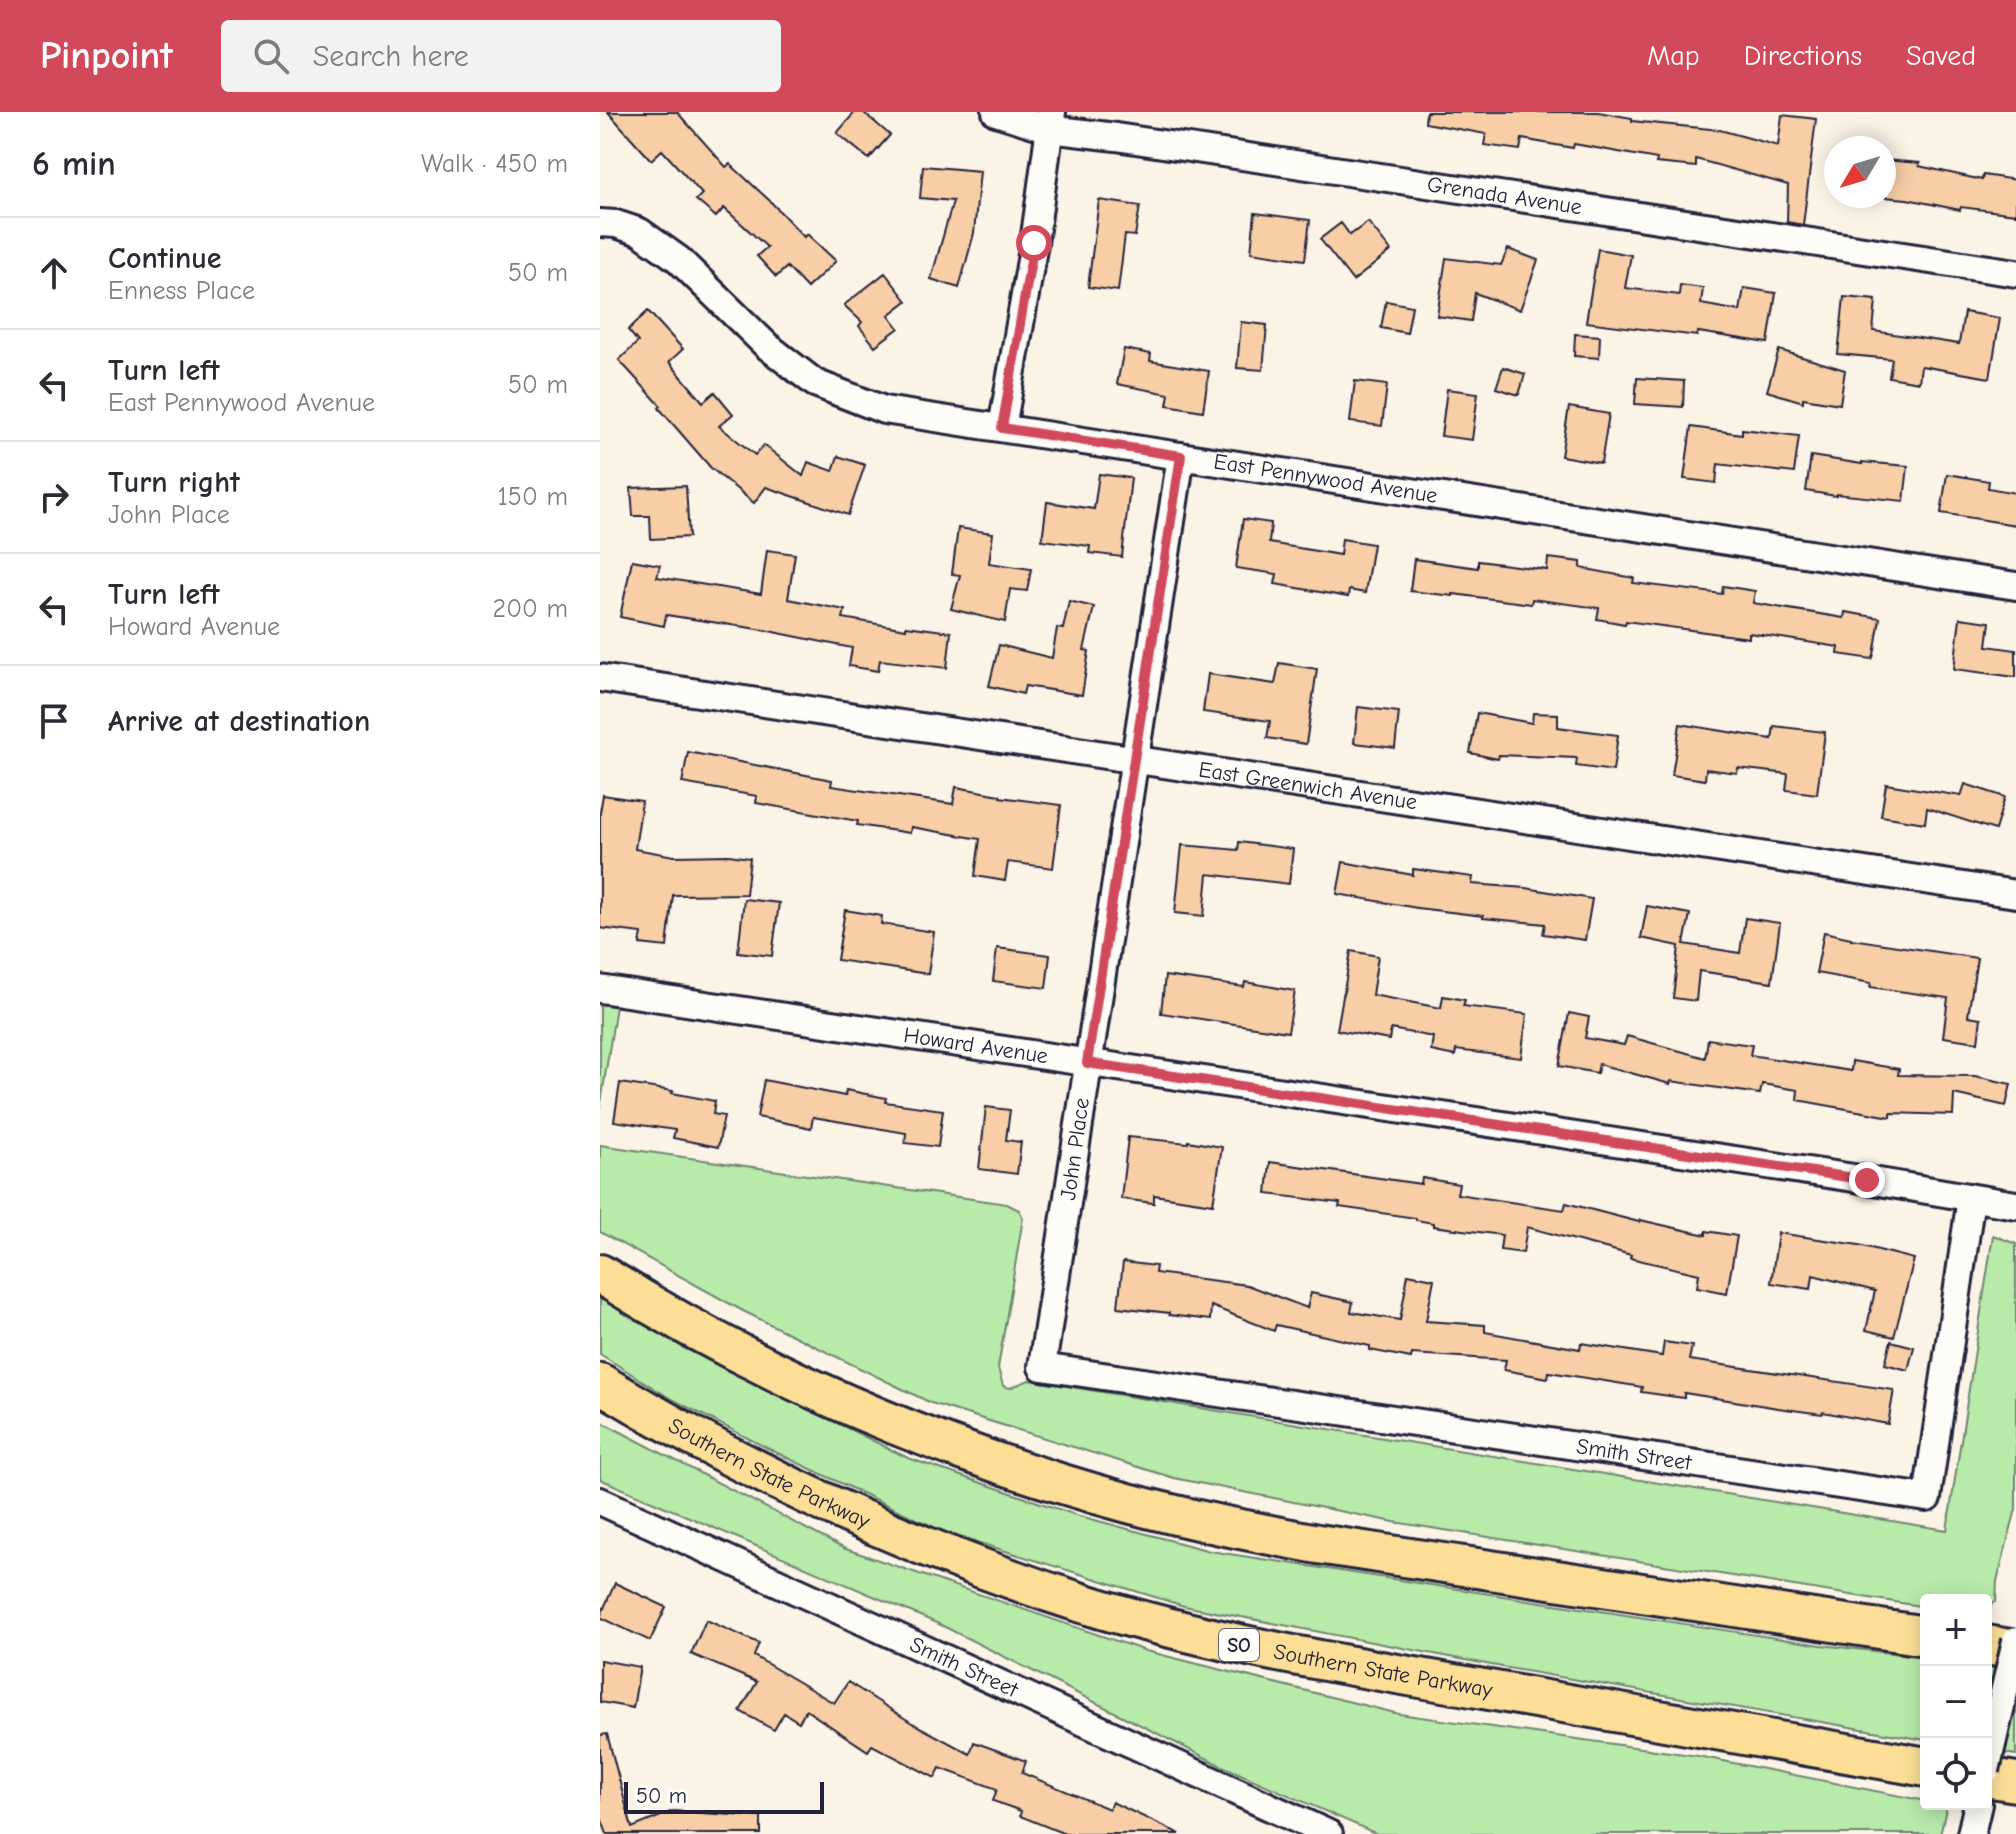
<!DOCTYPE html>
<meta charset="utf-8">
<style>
body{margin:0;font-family:"Comic Neue",sans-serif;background:#f2f2f3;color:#2b2b33}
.controls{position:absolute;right:24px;bottom:24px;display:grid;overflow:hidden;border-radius:8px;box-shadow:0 4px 20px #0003}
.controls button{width:72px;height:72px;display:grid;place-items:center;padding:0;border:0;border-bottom:2px solid #e1e1e2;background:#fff;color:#2b2b33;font:40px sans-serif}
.compass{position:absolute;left:1224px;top:24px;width:72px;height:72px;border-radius:50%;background:#fff;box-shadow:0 4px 20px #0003;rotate:232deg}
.scale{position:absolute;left:24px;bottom:20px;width:200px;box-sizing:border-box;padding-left:8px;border:4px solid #22223b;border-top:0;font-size:22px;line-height:28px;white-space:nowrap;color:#22223b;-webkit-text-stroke:6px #fdfcf7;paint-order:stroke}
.stop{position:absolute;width:24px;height:24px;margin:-18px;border:6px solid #d1495b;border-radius:50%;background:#fff}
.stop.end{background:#d1495b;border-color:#fff;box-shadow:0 2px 8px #0008}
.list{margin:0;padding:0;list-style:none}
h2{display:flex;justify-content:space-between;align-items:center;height:104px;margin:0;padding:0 32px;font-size:34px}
h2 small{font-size:26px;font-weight:400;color:#7c7c81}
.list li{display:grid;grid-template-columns:52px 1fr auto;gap:24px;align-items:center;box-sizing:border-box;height:112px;padding:0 32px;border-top:2px solid #e1e1e2}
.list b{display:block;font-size:30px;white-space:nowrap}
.list p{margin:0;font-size:26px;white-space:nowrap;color:#7c7c81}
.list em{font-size:26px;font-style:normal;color:#7c7c81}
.icon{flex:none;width:44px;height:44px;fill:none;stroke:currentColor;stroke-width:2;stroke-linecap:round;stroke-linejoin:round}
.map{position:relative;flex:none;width:1416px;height:1722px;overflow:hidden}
header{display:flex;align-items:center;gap:48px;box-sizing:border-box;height:112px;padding:0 40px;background:#d1495b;color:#fff}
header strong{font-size:38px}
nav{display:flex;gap:44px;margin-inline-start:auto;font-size:28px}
.search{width:560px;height:72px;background:#f2f2f3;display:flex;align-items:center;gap:20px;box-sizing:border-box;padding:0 28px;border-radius:8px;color:#7c7c81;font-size:30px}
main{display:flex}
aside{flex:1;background:#fff}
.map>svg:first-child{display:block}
.green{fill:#b8eaaa;stroke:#6d8672;stroke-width:2}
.building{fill:#f8cea7;stroke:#22223b;stroke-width:2}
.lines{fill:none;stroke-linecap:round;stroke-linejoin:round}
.minor-casing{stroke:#22223b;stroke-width:32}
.highway-casing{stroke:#22223b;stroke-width:44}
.minor{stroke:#fdfcf7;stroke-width:26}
.highway{stroke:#fcde96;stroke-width:38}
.minor-bridge-casing{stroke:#22223b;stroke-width:32;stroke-linecap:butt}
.minor-bridge{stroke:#fdfcf7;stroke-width:26}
.route{stroke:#d1495b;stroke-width:10}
.labels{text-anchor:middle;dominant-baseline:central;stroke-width:6;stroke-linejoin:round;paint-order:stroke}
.shield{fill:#fdfcf7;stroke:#646373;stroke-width:2}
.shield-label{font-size:20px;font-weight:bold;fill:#22223b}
.street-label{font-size:22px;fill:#22223b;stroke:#fdfcf7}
</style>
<header>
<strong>Pinpoint</strong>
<div class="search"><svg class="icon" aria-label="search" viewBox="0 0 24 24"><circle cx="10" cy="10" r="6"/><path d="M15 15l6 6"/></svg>Search here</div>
<nav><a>Map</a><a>Directions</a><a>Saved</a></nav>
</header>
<main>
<aside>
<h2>6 min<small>Walk · 450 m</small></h2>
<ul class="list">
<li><svg class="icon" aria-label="ahead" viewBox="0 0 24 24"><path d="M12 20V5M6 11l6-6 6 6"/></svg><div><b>Continue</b><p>Enness Place</p></div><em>50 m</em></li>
<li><svg class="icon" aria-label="left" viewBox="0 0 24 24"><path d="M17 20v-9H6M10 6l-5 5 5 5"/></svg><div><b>Turn left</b><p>East Pennywood Avenue</p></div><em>50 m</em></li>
<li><svg class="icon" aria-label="right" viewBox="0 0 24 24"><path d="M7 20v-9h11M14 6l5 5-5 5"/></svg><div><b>Turn right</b><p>John Place</p></div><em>150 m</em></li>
<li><svg class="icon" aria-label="left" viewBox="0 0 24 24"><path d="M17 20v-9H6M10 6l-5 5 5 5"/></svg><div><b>Turn left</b><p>Howard Avenue</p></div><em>200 m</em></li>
<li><svg class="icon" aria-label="arrive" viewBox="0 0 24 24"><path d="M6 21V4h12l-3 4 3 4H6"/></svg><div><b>Arrive at destination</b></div></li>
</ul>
</aside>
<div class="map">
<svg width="1416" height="1722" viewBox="0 0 1416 1722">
<rect width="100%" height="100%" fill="#fcf3e7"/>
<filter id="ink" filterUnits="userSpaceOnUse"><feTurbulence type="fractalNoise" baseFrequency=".0125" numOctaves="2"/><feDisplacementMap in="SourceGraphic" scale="16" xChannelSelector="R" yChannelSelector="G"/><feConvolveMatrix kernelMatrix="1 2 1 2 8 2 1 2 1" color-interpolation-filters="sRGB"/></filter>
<g filter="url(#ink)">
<!-- green -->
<path class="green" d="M0 892 16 894 0 997Z
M0 1033 407 1092 419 1098 423 1106 398 1256 403 1274 410 1276 429 1268 1347 1418 1393 1123 1416 1132V1397L1397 1469 1396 1490H1392L1389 1505 1386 1504V1488L1383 1487 1326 1488V1495L794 1410 574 1366 331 1291 143 1199 0 1120Z
M0 1186 84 1236 308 1346 476 1403 610 1439 1221 1533 1326 1545V1628L902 1555 584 1494 344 1420 173 1339 68 1285 0 1242Z
M0 1309 243 1436 546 1539 799 1602 1098 1644 1326 1689V1692L1347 1693 1340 1722H777L620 1653 341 1513 0 1367Z
M1386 1554 1416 1560V1643L1386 1638Z"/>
<!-- building -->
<path class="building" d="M8 0H77L126 55 130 52 170 89 204 125 207 122 236 149 207 176 187 155 176 165 157 144 167 135 124 96 116 105 96 88 102 82 62 38 51 48Z
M255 0H263L290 23 269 47 237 21Z
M826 0H998L1032 6V9L1120 18 1178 34 1182 3 1216 7 1203 113 1187 110 1188 73 1096 47V55L1056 51 1057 47 974 32 973 36 922 27 920 38 884 33 886 22 825 11Z
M1284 48 1320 51 1319 54 1382 68 1383 63 1416 68V102L1361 95 1360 98 1307 87 1284 85Z
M323 54 380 59 374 121 359 176 331 167 353 89 320 86Z
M499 88 540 94 535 124 525 123 518 179 488 175Z
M655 101 710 108 705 148 651 140Z
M768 110 791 139 753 169 720 127 741 111 750 123Z
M908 137 938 148 920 198 875 181 871 209 837 204 846 146 901 153Z
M998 137 1031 143 1025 176 1079 183 1080 173 1103 176 1101 192 1140 199 1144 176 1176 181 1168 231 1098 220 1097 224 986 210Z
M285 161 307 189 289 203 299 216 275 234 259 214 262 210 244 193Z
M1244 185 1276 188 1273 219 1359 232 1364 200 1400 206 1390 266 1321 254 1319 270 1289 265 1292 247 1238 242Z
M786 189 812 194 807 221 781 216Z
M48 199 83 237 69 250 103 290 115 280 133 302 119 314 155 343 164 333 203 364 208 350 233 359 238 344 265 353 248 403 166 375 154 391 111 356 59 296 61 294 19 248 38 230 28 218Z
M641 210 667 213 663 258 637 256Z
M975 222 1000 224 999 246 974 244Z
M524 237 551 242 550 249 609 259 603 299 567 293 569 282 517 272Z
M1179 238 1245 258 1240 292 1203 286V290L1167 279Z
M903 255 925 262 919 283 896 276Z
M1037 266 1084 269 1083 295 1035 292Z
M755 269 787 273 782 314 750 310Z
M847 277 878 281 872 328 841 324Z
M969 295 1009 302 1001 351 961 344Z
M1091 315 1142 322V317L1199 324 1194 361 1118 352 1116 371 1084 367Z
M1211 344 1262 352V350L1308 354 1304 389 1236 382V384L1206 379Z
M499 362 531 366 522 445 489 441 490 434 442 428 447 390 494 397Z
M1347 362 1389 369 1388 376 1416 381V413L1341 401Z
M86 374 89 425 51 427 50 404H33L31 376Z
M643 407 671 411 669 431 740 443 742 427 773 432 765 481 749 478 748 485 675 472 677 462 636 456Z
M358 416 393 421 389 451 431 457 427 479 410 477 405 510 351 497 360 463 352 462Z
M167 438 195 442 188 487 245 498 243 506 306 517V514L351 520 347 556 280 548 278 559 249 554 252 536 164 518 66 503 64 514 20 505 32 448 60 453 57 465 161 482Z
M948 446 981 450V456L1034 466 1033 471 1122 482 1123 474 1155 479 1153 491 1244 506 1245 500 1280 506 1274 543 1272 547 1238 542 1239 535 1149 521V526L1026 509 1025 512 997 507 999 496 932 487 931 492 853 482V484L810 479 814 447 878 456V449L947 458Z
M469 489 494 495 484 538 489 539 482 583 425 574 423 582 389 574 399 533 452 546 457 516 463 517Z
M1360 506 1390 510 1387 534 1416 538V565L1354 557Z
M679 551 717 557 706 632 667 626 670 609 603 600 608 562 675 572Z
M758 595 799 600 795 636 754 631Z
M877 601 932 611 933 601 958 602V615L1018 623 1013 659 976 654 977 646 899 643 898 647 870 641Z
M1080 612 1172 627 1174 614 1225 620 1217 682 1186 678 1188 662 1138 656 1137 661 1106 657 1105 668 1072 663Z
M88 640 232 668 231 674 353 692 356 675 400 683V685L461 693 453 756 408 750 405 769 375 764 380 727 311 715 310 721 257 713 258 709 156 691 157 684 82 671Z
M1286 672 1361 684 1365 672 1405 685 1395 718 1327 696 1325 711 1281 704Z
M3 683 42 689 35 737 74 744 129 743 150 746 146 782 73 783 67 835 40 832 42 821 0 816V700Z
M639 730 693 737 689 772 608 762 604 804 575 801 582 733 638 738Z
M743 750 813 763V757L873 765 872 772 926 776 992 787 985 828 943 822 945 812 883 806V804L817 796 737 782Z
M144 787 179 791 172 844 138 840Z
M1047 794 1090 802 1084 832 1140 841 1145 806 1180 811 1172 870 1099 859 1096 889 1073 886 1079 834 1041 826Z
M245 798 282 804 281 812 334 820 328 862 237 848Z
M1224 820 1251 826V827L1377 846 1368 904 1381 906 1378 930 1343 925 1348 886 1270 875 1271 871 1216 861Z
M397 836 450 843 446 876 393 869Z
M751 839 778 844 772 883 841 896 843 884 865 888 863 894 927 902 921 946 856 938 855 944 831 939 833 925 791 917 789 928 737 918Z
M565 864 644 875 645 870 695 879 688 920 561 901Z
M969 901 989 905 985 926 1024 933 1027 924 1105 946 1108 927 1152 933 1150 943 1251 959 1252 949 1299 957 1298 963 1375 964 1411 972 1406 994 1354 982 1353 1003 1291 1001V1005L1197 988 1198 978 1162 972 1160 982 1071 969 1070 972 999 952 997 961 959 954Z
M164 968 245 984 246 978 286 986 285 990 343 998 338 1035 305 1031 306 1021 213 1005 211 1016 157 1005Z
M20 971 73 979 72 981 115 989 113 1002 124 1004 118 1035 73 1026 75 1018 14 1009Z
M386 995 410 998 406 1028 421 1030 417 1062 379 1057Z
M528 1025 588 1031V1029L622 1035 613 1092 554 1083V1091L521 1087Z
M670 1050 821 1072 822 1066 859 1072 857 1082 964 1098 966 1091 1039 1110 1040 1108 1106 1123V1119L1137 1124 1127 1181 1097 1175 1099 1162 1030 1146 1031 1143 927 1115 923 1141 900 1138 902 1123 833 1114V1111L816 1108V1106L739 1095 740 1091 667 1082Z
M1178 1121 1259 1133 1314 1147 1294 1225 1266 1218 1275 1179 1213 1163 1211 1177 1171 1171Z
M523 1150 556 1154 555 1161 647 1173 707 1196 711 1181 753 1190 751 1200 800 1208 808 1162 834 1167 826 1209 885 1213V1220L980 1237 981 1231 1062 1244 1064 1230 1092 1234 1089 1248 1294 1278 1288 1312 1223 1300 1222 1302 1178 1296 1084 1281V1286L1041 1280 1042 1275 949 1260 948 1266 904 1258 906 1248 812 1242 811 1246 770 1238V1234L676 1213 674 1219 611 1194 610 1208 569 1203V1201L518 1195Z
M1291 1229 1314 1235 1308 1258 1285 1252Z
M15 1471 66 1495 50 1529 0 1505Z
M106 1508 159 1531 154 1544 234 1591 248 1570 312 1611 370 1642 374 1630 426 1649 422 1661 509 1697 512 1690 580 1722H465L420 1704 421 1699 393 1689 397 1677 340 1656 335 1666 272 1633 268 1639 206 1598 199 1610 184 1601 174 1618 140 1599 157 1570 91 1542Z
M0 1548 40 1555 33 1596 0 1590Z
M7 1622 32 1716 73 1699 161 1705V1722H7L0 1703V1623Z"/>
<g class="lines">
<defs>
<g id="minor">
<path id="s1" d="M396 0 450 17 516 25 1416 161"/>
<path id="s2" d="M0 111 16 112 40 120 78 147 167 234 215 271 284 298 1416 474"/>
<path d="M402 316 434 131 452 0"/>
<path id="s3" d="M581 344 442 1255 1327 1386 1371 1086"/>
<path id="s4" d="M0 566 1416 782"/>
<path id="s5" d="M0 877 1267 1068 1416 1093"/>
<path id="s6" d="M0 1389 729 1722"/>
<path d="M1371 1722 1378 1692"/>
</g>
<g id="highway">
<path d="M0 1162C164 1265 342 1340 528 1391 591 1408 654 1420 718 1432L1326 1524"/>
<path id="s7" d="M0 1271C152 1363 313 1437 482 1491 612 1532 745 1553 878 1576 1028 1603 1177 1629 1326 1655"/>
<path d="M1386 1533 1416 1538"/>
<path d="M1386 1665 1416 1670"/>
</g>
</defs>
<!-- minor casing -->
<use href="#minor" class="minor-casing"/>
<!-- highway casing -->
<use href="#highway" class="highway-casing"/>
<!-- minor -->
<use href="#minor" class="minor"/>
<!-- highway -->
<use href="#highway" class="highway"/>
<defs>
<path id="minor-bridge" d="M1386 1658 1416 1529"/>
</defs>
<!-- minor-bridge casing -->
<use href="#minor-bridge" class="minor-bridge-casing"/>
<!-- minor-bridge -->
<use href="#minor-bridge" class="minor-bridge"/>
</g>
</g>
<g class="lines" filter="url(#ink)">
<!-- route -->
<path class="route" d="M434 131 402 316 581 344 487 951 1267 1068"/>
</g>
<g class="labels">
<!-- shield labels -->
<rect class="shield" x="619" y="1517" width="40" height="32" rx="6"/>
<g class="shield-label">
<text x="639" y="1533">SO</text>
</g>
<!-- street labels -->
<g class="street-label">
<text stroke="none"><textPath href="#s1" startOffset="516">Grenada Avenue</textPath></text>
<text stroke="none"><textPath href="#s2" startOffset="794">East Pennywood Avenue</textPath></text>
<text stroke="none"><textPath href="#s4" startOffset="716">East Greenwich Avenue</textPath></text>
<text stroke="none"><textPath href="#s5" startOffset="380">Howard Avenue</textPath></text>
<text transform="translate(475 1037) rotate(-82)">John Place</text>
<text stroke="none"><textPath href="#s3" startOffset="1520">Smith Street</textPath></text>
<text stroke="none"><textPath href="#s7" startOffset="192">Southern State Parkway</textPath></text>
<text stroke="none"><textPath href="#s6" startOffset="400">Smith Street</textPath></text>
<text stroke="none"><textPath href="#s7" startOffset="840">Southern State Parkway</textPath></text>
</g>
</g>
</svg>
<div class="controls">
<button>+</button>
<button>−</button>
<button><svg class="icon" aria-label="locate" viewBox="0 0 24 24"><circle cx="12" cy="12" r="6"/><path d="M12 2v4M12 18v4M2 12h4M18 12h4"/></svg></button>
</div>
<svg class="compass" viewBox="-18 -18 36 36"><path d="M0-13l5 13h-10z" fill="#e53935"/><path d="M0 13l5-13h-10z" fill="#7c7c81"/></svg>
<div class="scale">50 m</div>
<div class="stop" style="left:434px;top:131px"></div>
<div class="stop end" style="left:1267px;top:1068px"></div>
</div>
</main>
